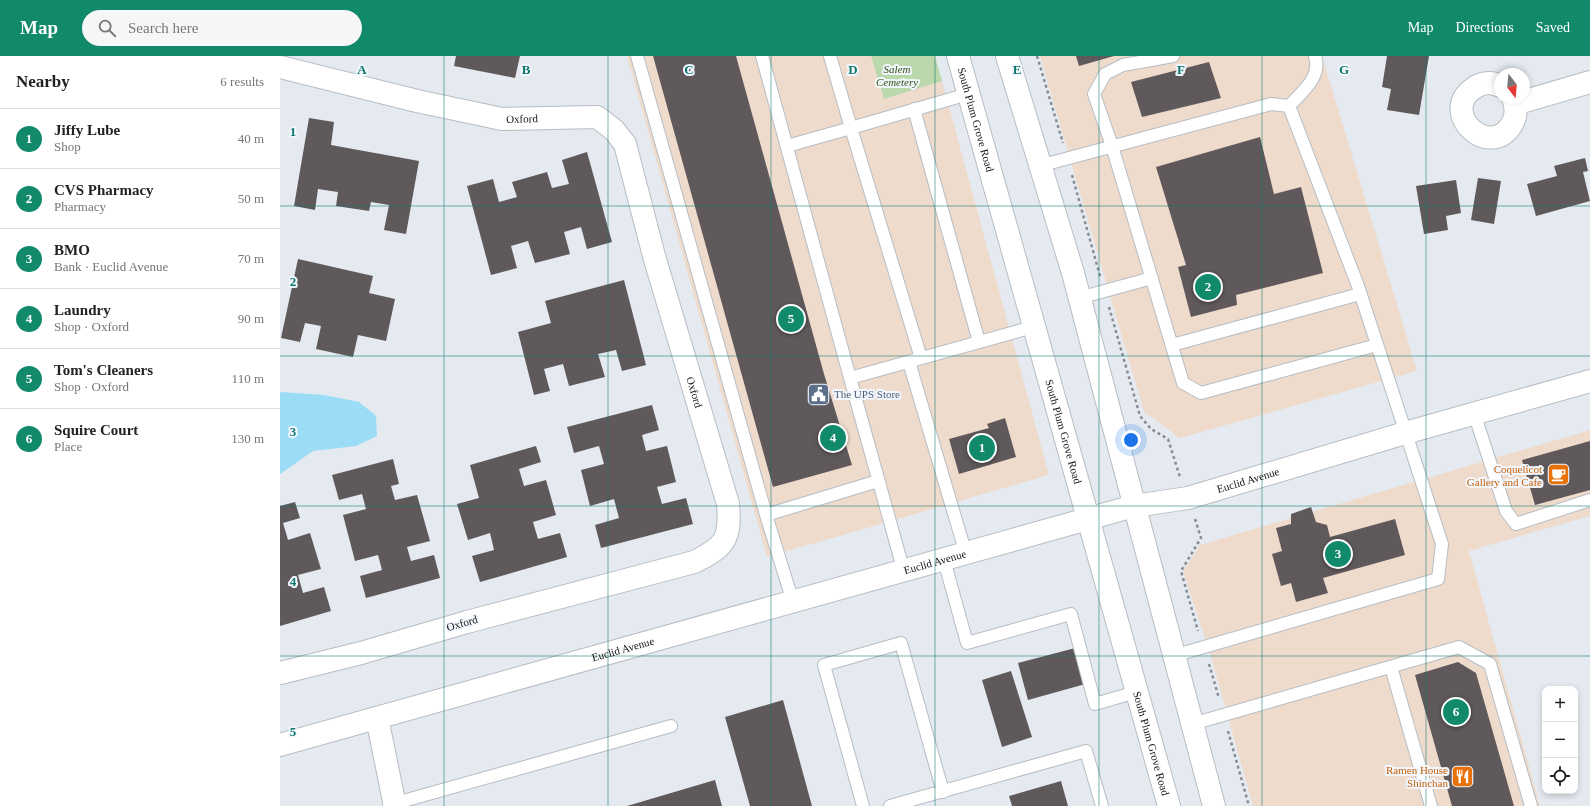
<!DOCTYPE html>
<meta charset="utf-8">
<style>
body{margin:0;font-family:Georgia,serif;background:#f6f6f6;color:#222}
.controls{position:absolute;right:12px;bottom:12px;display:grid;overflow:hidden;border-radius:8px;box-shadow:0 2px 6px #0003}
.controls button{width:36px;height:36px;display:grid;place-items:center;padding:0;border:0;border-bottom:1px solid #e0e0e0;background:#fff;color:#222;font:20px sans-serif}
.compass{position:absolute;left:1214px;top:12px;width:36px;height:36px;border-radius:50%;background:#fff;box-shadow:0 2px 6px #0003;rotate:164deg}
.you{position:absolute;left:851px;top:384px;width:14px;height:14px;margin:-10px;border:3px solid #fff;border-radius:50%;background:#1a73e8;box-shadow:0 0 0 6px #1a73e833}
.badge{display:grid;place-items:center;width:26px;height:26px;border-radius:50%;background:#11896b;color:#fff;font-size:13px;font-weight:700}
.pin{position:absolute;translate:-50% -50%;border:2px solid #fff;box-shadow:0 1px 4px #0006}
.list{margin:0;padding:0;list-style:none}
h2{display:flex;justify-content:space-between;align-items:center;height:52px;margin:0;padding:0 16px;font-size:17px}
h2 small{font-size:13px;font-weight:400;color:#767676}
.list li{display:grid;grid-template-columns:26px 1fr auto;gap:12px;align-items:center;box-sizing:border-box;height:60px;padding:0 16px;border-top:1px solid #e0e0e0}
.list b{display:block;font-size:15px;white-space:nowrap}
.list p{margin:0;font-size:13px;white-space:nowrap;color:#767676}
.list em{font-size:13px;font-style:normal;color:#767676}
.icon{flex:none;width:22px;height:22px;fill:none;stroke:currentColor;stroke-width:2;stroke-linecap:round;stroke-linejoin:round}
.map{position:relative;flex:none;width:1310px;height:750px;overflow:hidden}
header{display:flex;align-items:center;gap:24px;box-sizing:border-box;height:56px;padding:0 20px;background:#11896b;color:#fff}
header strong{font-size:19px}
nav{display:flex;gap:22px;margin-inline-start:auto;font-size:14px}
.search{width:280px;height:36px;background:#f6f6f6;display:flex;align-items:center;gap:10px;box-sizing:border-box;padding:0 14px;border-radius:22px;color:#767676;font-size:15px}
main{display:flex}
aside{flex:1;background:#fff}
.map>svg:first-child{display:block}
.commercial{fill:#efdbcc}
.green{fill:#bbd7ac}
.water{fill:#9bdcf7}
.building{fill:#60595c}
.lines{fill:none;stroke-linecap:round;stroke-linejoin:round}
.service-casing{stroke:#b7bdc3;stroke-width:14}
.minor-casing{stroke:#b7bdc3;stroke-width:24}
.secondary-casing{stroke:#b7bdc3;stroke-width:24}
.path{stroke:#898d91;stroke-width:2.5;stroke-dasharray:3 3;stroke-linecap:butt}
.service{stroke:#fff;stroke-width:12}
.minor{stroke:#fff;stroke-width:22}
.secondary{stroke:#fff;stroke-width:22}
.grid{fill:none;stroke:#0f766e;stroke-width:1;stroke-opacity:0.55}
.labels{text-anchor:middle;dominant-baseline:central;stroke-width:4;stroke-linejoin:round;paint-order:stroke}
.park-label{font-size:11px;font-style:italic;fill:#2d5112;stroke:#f2f7fd}
.street-label{font-size:11px;fill:#131517;stroke:#f2f7fd}
.service-label{font-size:11px;fill:#4e5e75;stroke:#f2f7fd;text-anchor:start}
.food-label{font-size:11px;fill:#c56008;stroke:#f2f7fd;text-anchor:end}
.grid-label{font-size:13px;text-anchor:middle;font-weight:bold;fill:#0f766e;stroke:#f2f7fd;stroke-width:4;stroke-linejoin:round;paint-order:stroke}
</style>
<header>
<strong>Map</strong>
<div class="search"><svg class="icon" aria-label="search" viewBox="0 0 24 24"><circle cx="10" cy="10" r="6"/><path d="M15 15l6 6"/></svg>Search here</div>
<nav><a>Map</a><a>Directions</a><a>Saved</a></nav>
</header>
<main>
<aside>
<h2>Nearby<small>6 results</small></h2>
<ul class="list">
<li><span class="badge">1</span><div><b>Jiffy Lube</b><p>Shop</p></div><em>40 m</em></li>
<li><span class="badge">2</span><div><b>CVS Pharmacy</b><p>Pharmacy</p></div><em>50 m</em></li>
<li><span class="badge">3</span><div><b>BMO</b><p>Bank · Euclid Avenue</p></div><em>70 m</em></li>
<li><span class="badge">4</span><div><b>Laundry</b><p>Shop · Oxford</p></div><em>90 m</em></li>
<li><span class="badge">5</span><div><b>Tom's Cleaners</b><p>Shop · Oxford</p></div><em>110 m</em></li>
<li><span class="badge">6</span><div><b>Squire Court</b><p>Place</p></div><em>130 m</em></li>
</ul>
</aside>
<div class="map">
<svg width="1310" height="750" viewBox="0 0 1310 750">
<rect width="100%" height="100%" fill="#e4eaf0"/>
<!-- commercial -->
<path class="commercial" d="M347 0H591L604 43 662 25 769 419 487 501Z
M760 0H1042L1137 315 900 382 864 356Z
M1310 374V460L1189 495 1260 750H973L932 604 903 515 920 489Z"/>
<!-- green -->
<path class="green" d="M591 0H655L662 25 604 43Z"/>
<!-- water -->
<path class="water" d="M0 336 44 339 79 346 96 360 97 380 76 390 33 395 0 418Z"/>
<!-- building -->
<path class="building" d="M176 0H240L235 22 174 10Z
M373 0H456L544 318 572 409 493 431Z
M796 0H834L799 10Z
M1107 0H1149L1139 59 1107 54 1111 33 1102 31Z
M929 6 941 42 862 61 851 26Z
M29 62 54 66 51 89 139 105 126 178 104 174 109 149 91 146 89 155 56 150 58 136 38 133 35 154 14 150Z
M980 81 994 138 1021 131 1043 217 956 239 957 249 911 261 898 211 906 209 876 111Z
M307 96 332 186 307 193 301 171 284 176 290 198 255 207 248 185 231 190 237 212 211 219 187 130 213 123 219 146 237 141 232 126 267 116 272 132 289 128 282 104Z
M1305 102 1308 115 1303 116 1310 145 1256 160 1247 128 1277 120 1274 110Z
M1198 122 1221 125 1214 168 1191 164Z
M1176 124 1181 157 1166 160 1168 174 1144 178 1136 130Z
M18 203 93 220 89 237 115 243 106 285 78 279 73 301 36 293 41 270 25 267 20 286 1 282Z
M344 224 366 309 342 315 336 294 318 298 325 321 289 330 283 308 264 313 270 335 254 339 238 276 271 267 265 245Z
M372 349 379 374 362 379 366 395 387 390 396 426 377 431 382 448 406 442 413 468 321 492 315 469 339 462 334 443 310 450 301 414 324 408 319 390 294 397 287 371Z
M725 362 736 401 679 418 669 383 709 372 707 368Z
M1310 385V434L1255 449 1242 404Z
M256 390 261 406 239 413 244 430 266 424 276 459 253 466 258 483 280 477 287 501 200 526 192 500 214 494 210 477 188 484 177 448 199 442 190 409Z
M113 403 119 428 111 430 115 444 137 439 150 485 127 491 131 505 154 499 160 522 86 542 80 520 102 514 98 499 75 505 63 459 86 453 82 438 59 444 52 419Z
M15 446 20 462 3 467 8 484 30 477 41 513 18 519 23 537 44 531 51 555 0 570V450Z
M1031 451 1036 466 1047 469 1050 481 1115 463 1125 499 1043 522 1048 537 1016 546 1011 527 1001 530 992 498 1002 495 996 472 1011 468V458Z
M799 591 809 627 748 644 738 607Z
M1178 606 1196 617 1234 750H1172L1135 619Z
M731 615 752 681 722 691 702 624Z
M503 644 532 750H470L445 661Z
M435 724 442 750H347Z
M781 725 788 750H732L729 740Z"/>
<g class="lines">
<defs>
<path id="service" d="M357 0 486 459 598 425
M482 0 570 322 753 271
M550 0 571 72 688 38
M893 0 843 9 825 18 814 38 832 90 903 327 921 337 1097 289
M1009 50C1022 36 1042 21 1035 0
M634 53 699 286
M507 90 571 72 641 302
M759 110 991 48 1009 50 1078 230 1162 488 1158 523 893 600
M799 242 872 222
M892 289 1080 238
M629 306 686 498
M570 322 624 516
M1194 357 1226 455 1236 468 1310 444
M486 459 513 546
M664 504 687 587 791 558 815 648 856 636
M1111 611 1151 750
M912 668 1179 591 1210 608 1251 750
M109 749 391 670
M583 750 544 609 621 587 663 736
M610 750 806 695 822 750"/>
<g id="minor">
<path id="s1" d="M0 11 137 45 222 63 317 61 334 74 345 88 374 200 448 448C451 483 445 491 414 506L187 566 81 597 0 617"/>
<path d="M1220 30C1211 25 1201 27 1194 32 1157 57 1212 107 1233 66 1237 58 1236 50 1233 42"/>
<path d="M1235 48 1310 26"/>
<path d="M97 662 115 750"/>
</g>
<g id="secondary">
<path id="s2" d="M678 0 889 750"/>
<path d="M727 0 793 217 934 750"/>
<path id="s3" d="M0 689 854 450 908 442 1125 377 1310 325"/>
</g>
</defs>
<!-- service casing -->
<use href="#service" class="service-casing"/>
<!-- minor casing -->
<use href="#minor" class="minor-casing"/>
<!-- secondary casing -->
<use href="#secondary" class="secondary-casing"/>
<!-- path -->
<path class="path" d="M757 0 783 87
M792 119 820 220
M829 251 860 360 871 373 888 383 900 421
M915 463 921 482 901 515 918 575
M929 608 939 642
M948 675 969 750"/>
<!-- service -->
<use href="#service" class="service"/>
<!-- minor -->
<use href="#minor" class="minor"/>
<!-- secondary -->
<use href="#secondary" class="secondary"/>
</g>
<!-- grid -->
<path class="grid" d="M164 0V750M328 0V750M491 0V750M655 0V750M819 0V750M982 0V750M1146 0V750M0 150H1310M0 300H1310M0 450H1310M0 600H1310"/>
<!-- icons -->
<defs>
<symbol id="civic-square" viewBox="-11 -11 22 22"><rect x="-9" y="-9" width="18" height="18" rx="4" fill="#5c6f8a" stroke="#f2f7fd"/><path d="M-.6-6.5H3V-4.5H.6V-3L4-1V1h2V6H-6V1h2V-1L-.6-3ZM-1.2 2.5V6h2.4V2.5Z" fill="#fff"/></symbol>
<symbol id="cafe-square" viewBox="-11 -11 22 22"><rect x="-9" y="-9" width="18" height="18" rx="4" fill="#e8710a" stroke="#f2f7fd"/><path d="M-5.5-4.5H6V0H3Q3 3.5 0 3.5H-2.5Q-5.5 3.5-5.5 0ZM3-3.2v2h1.7v-2ZM-6 4.5H4V6H-6Z" fill="#fff"/></symbol>
<symbol id="restaurant-square" viewBox="-11 -11 22 22"><rect x="-9" y="-9" width="18" height="18" rx="4" fill="#e8710a" stroke="#f2f7fd"/><path d="M-5-6h1v4h1v-4h1v4h1v-4h1v5L-1.5 .5V6h-2V.5L-5-1ZM5-6V6H3V1.5H1.5Q1.5-4 5-6Z" fill="#fff"/></symbol>
</defs>
<g fill-rule="evenodd">
<use href="#civic-square" x="526" y="326" width="25" height="25"/>
<use href="#cafe-square" x="1266" y="406" width="25" height="25"/>
<use href="#restaurant-square" x="1170" y="708" width="25" height="25"/>
</g>
<g class="labels">
<!-- park labels -->
<g class="park-label">
<text x="617" y="13">Salem<tspan x="617" dy="13">Cemetery</tspan></text>
</g>
<!-- street labels -->
<g class="street-label">
<text stroke="none"><textPath href="#s1" startOffset="248">Oxford</textPath></text>
<text stroke="none"><textPath href="#s2" startOffset="66">South Plum Grove Road</textPath></text>
<text stroke="none"><textPath href="#s1" startOffset="620">Oxford</textPath></text>
<text stroke="none"><textPath href="#s2" startOffset="390">South Plum Grove Road</textPath></text>
<text stroke="none"><textPath href="#s3" startOffset="1004">Euclid Avenue</textPath></text>
<text stroke="none"><textPath href="#s3" startOffset="680">Euclid Avenue</textPath></text>
<text transform="translate(182 567) rotate(-16)">Oxford</text>
<text stroke="none"><textPath href="#s3" startOffset="356">Euclid Avenue</textPath></text>
<text stroke="none"><textPath href="#s2" startOffset="714">South Plum Grove Road</textPath></text>
</g>
<!-- service labels -->
<g class="service-label">
<text x="554" y="338">The UPS Store</text>
</g>
<!-- food labels -->
<g class="food-label">
<text x="1262" y="413">Coquelicot<tspan x="1262" dy="13">Gallery and Cafe</tspan></text>
<text x="1168" y="714">Ramen House<tspan x="1168" dy="13">Shinchan</tspan></text>
</g>
</g>
<g class="grid-label">
<text x="82" y="18">A</text>
<text x="246" y="18">B</text>
<text x="409" y="18">C</text>
<text x="573" y="18">D</text>
<text x="737" y="18">E</text>
<text x="901" y="18">F</text>
<text x="1064" y="18">G</text>
<text x="13" y="80">1</text>
<text x="13" y="230">2</text>
<text x="13" y="380">3</text>
<text x="13" y="530">4</text>
<text x="13" y="680">5</text>
</g>
</svg>
<div class="controls">
<button>+</button>
<button>−</button>
<button><svg class="icon" aria-label="locate" viewBox="0 0 24 24"><circle cx="12" cy="12" r="6"/><path d="M12 2v4M12 18v4M2 12h4M18 12h4"/></svg></button>
</div>
<svg class="compass" viewBox="-18 -18 36 36"><path d="M0-13l5 13h-10z" fill="#e53935"/><path d="M0 13l5-13h-10z" fill="#767676"/></svg>
<div class="you"></div>
<div class="pin badge" style="left:702px;top:392px">1</div>
<div class="pin badge" style="left:928px;top:231px">2</div>
<div class="pin badge" style="left:1058px;top:498px">3</div>
<div class="pin badge" style="left:553px;top:382px">4</div>
<div class="pin badge" style="left:511px;top:263px">5</div>
<div class="pin badge" style="left:1176px;top:656px">6</div>
</div>
</main>
